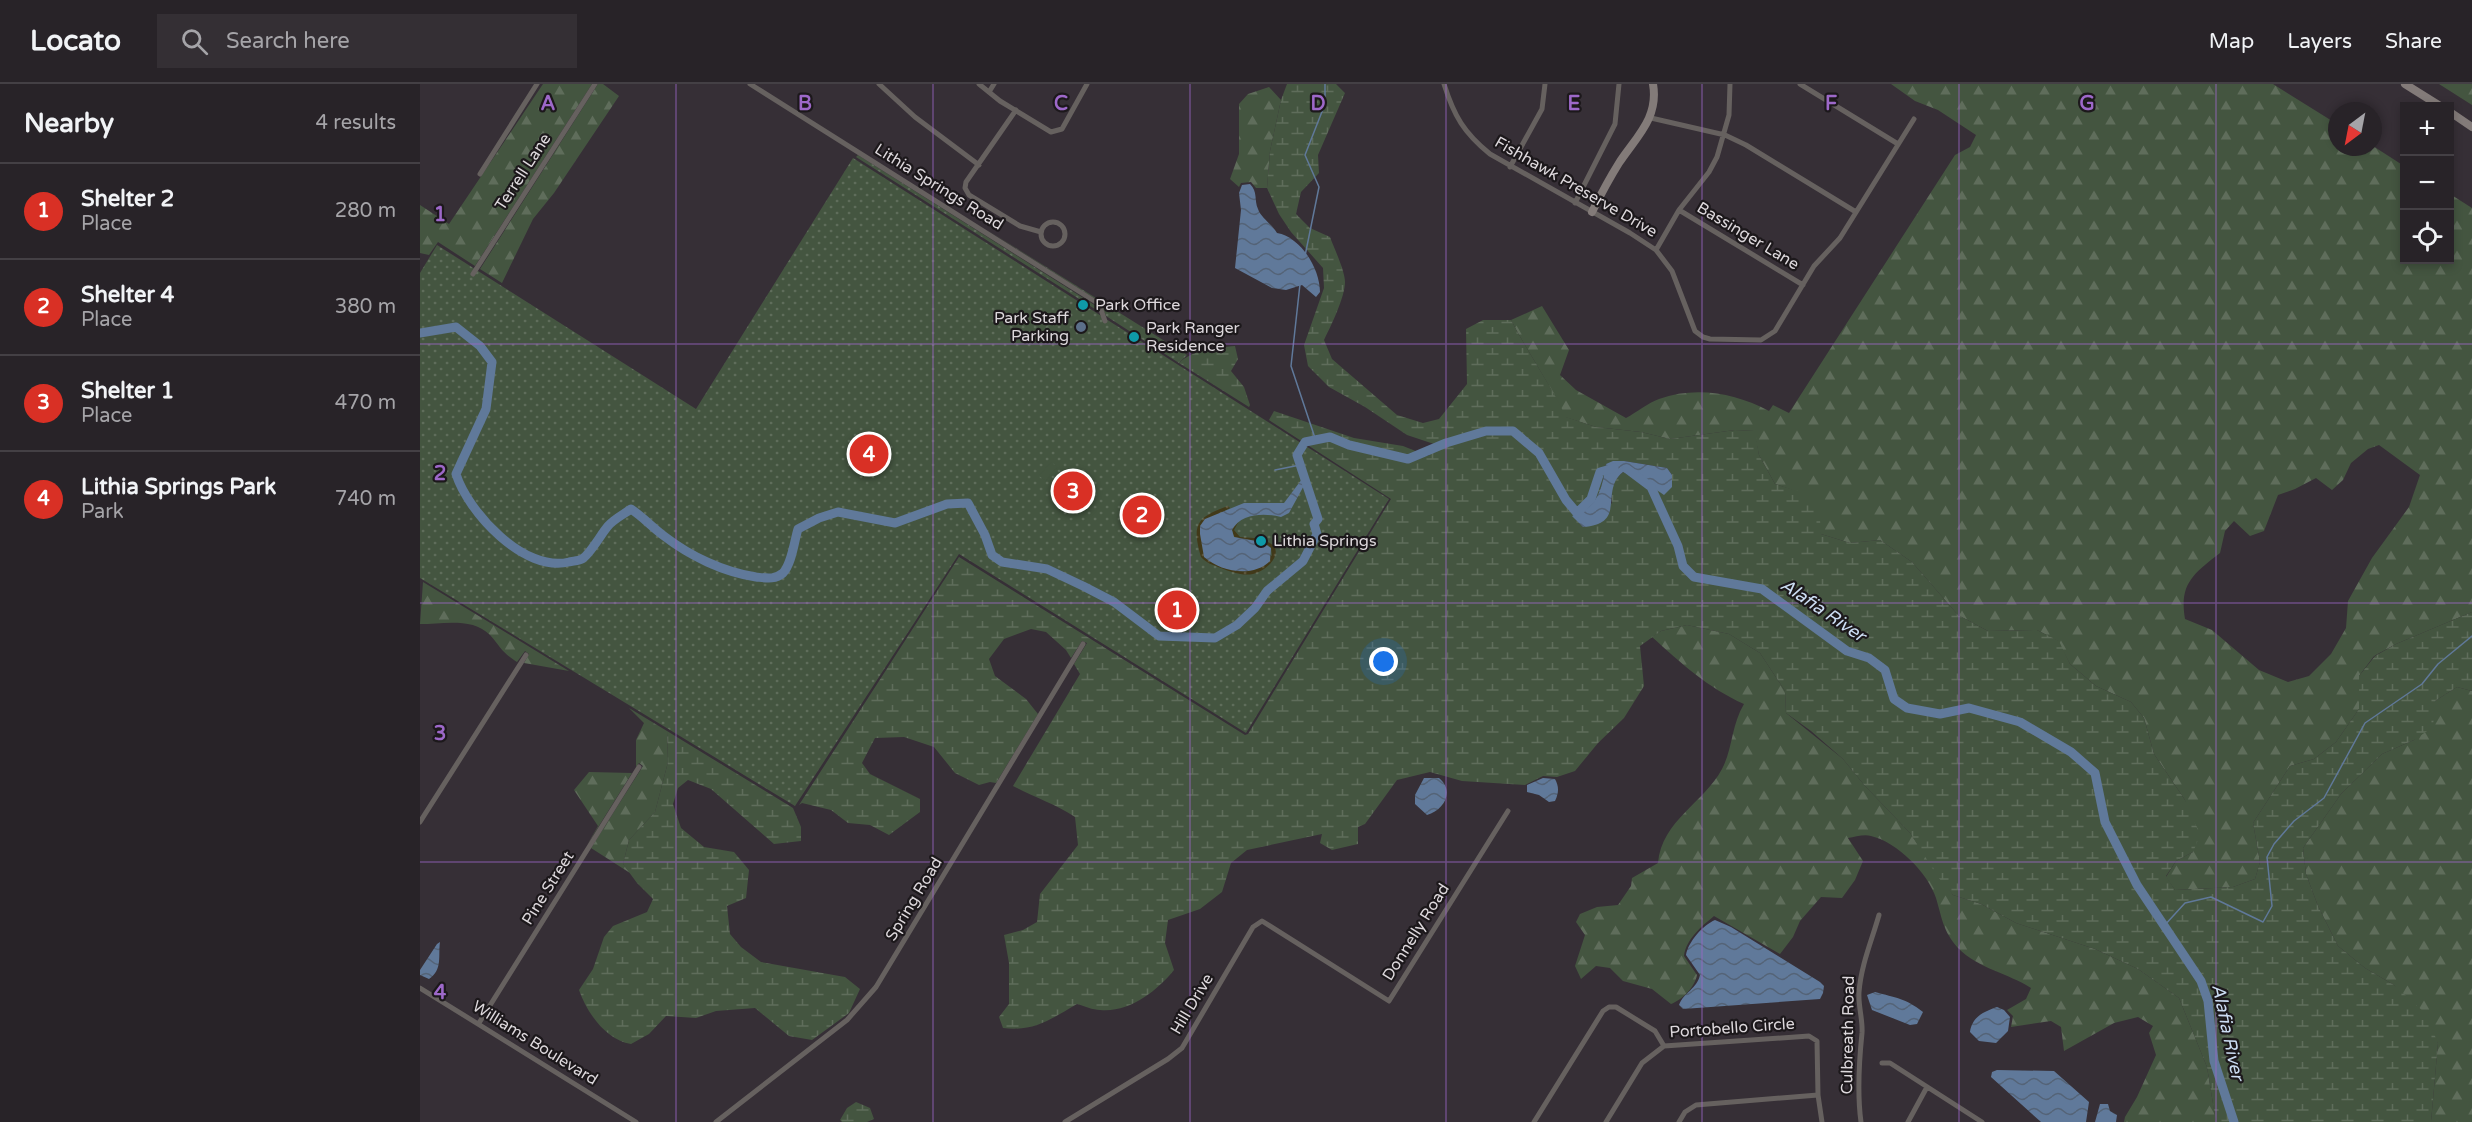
<!DOCTYPE html>
<meta charset="utf-8">
<style>
body{margin:0;font-family:"Varela Round",sans-serif;background:#342f34;color:#f1f3f6}
.controls{position:absolute;right:18px;top:18px;display:grid;overflow:hidden;border-radius:0px;box-shadow:0 3px 9px #0003}
.controls button{width:54px;height:54px;display:grid;place-items:center;padding:0;border:0;border-bottom:2px solid #444045;background:#282328;color:#f1f3f6;font:30px sans-serif}
.compass{position:absolute;left:1908px;top:18px;width:54px;height:54px;border-radius:50%;background:#282328;box-shadow:0 3px 9px #0003;rotate:212deg}
.you{position:absolute;left:964px;top:578px;width:21px;height:21px;margin:-15px;border:4px solid #fff;border-radius:50%;background:#1a73e8;box-shadow:0 0 0 9px #1a73e833}
.badge{display:grid;place-items:center;width:39px;height:39px;border-radius:50%;background:#d93025;color:#fff;font-size:20px;font-weight:700}
.pin{position:absolute;translate:-50% -50%;border:3px solid #fff;box-shadow:0 2px 6px #0006}
.list{margin:0;padding:0;list-style:none}
h2{display:flex;justify-content:space-between;align-items:center;height:78px;margin:0;padding:0 24px;font-size:26px}
h2 small{font-size:20px;font-weight:400;color:#a5a4a8}
.list li{display:grid;grid-template-columns:39px 1fr auto;gap:18px;align-items:center;box-sizing:border-box;height:96px;padding:0 24px;border-top:2px solid #444045}
.list b{display:block;font-size:22px;white-space:nowrap}
.list p{margin:0;font-size:20px;white-space:nowrap;color:#a5a4a8}
.list em{font-size:20px;font-style:normal;color:#a5a4a8}
.icon{flex:none;width:33px;height:33px;fill:none;stroke:currentColor;stroke-width:2;stroke-linecap:round;stroke-linejoin:round}
.map{position:relative;flex:none;width:2052px;height:1038px;overflow:hidden}
header{display:flex;align-items:center;gap:36px;box-sizing:border-box;height:84px;padding:0 30px;background:#282328;border-bottom:2px solid #444045}
header strong{font-size:28px}
nav{display:flex;gap:33px;margin-inline-start:auto;font-size:21px}
.search{width:420px;height:54px;background:#342f34;display:flex;align-items:center;gap:15px;box-sizing:border-box;padding:0 21px;border-radius:0px;color:#a5a4a8;font-size:22px}
main{display:flex}
aside{flex:1;background:#282328}
.map>svg:first-child{display:block}
.green{fill:url(#green-dots)}
.forest{fill:url(#forest-firs);fill-rule:evenodd}
.wetland{fill:url(#wetland-marsh);fill-rule:evenodd}
.sand{fill:url(#sand-dots)}
.pitch{fill:#445540}
.water{fill:url(#water-waves)}
.lines{fill:none;stroke-linecap:round;stroke-linejoin:round}
.stream{stroke:#60799a;stroke-width:1.5}
.river{stroke:#60799a;stroke-width:9}
.street{stroke:#66615f;stroke-width:5}
.secondary{stroke:#837b79;stroke-width:8}
.grid{fill:none;stroke:#9d68c9;stroke-width:1.5;stroke-opacity:0.55}
.culture-dot{fill:#0f9aa8;stroke:#1c181b;stroke-width:2}
.service-dot{fill:#5c6f8a;stroke:#1c181b;stroke-width:2}
.labels{text-anchor:middle;dominant-baseline:central;stroke-width:4.5;stroke-linejoin:round;paint-order:stroke}
.street-label{font-size:16px;fill:#ddd8dc;stroke:#1c181b}
.poi-label{font-size:16px;fill:#ddd8dc;stroke:#1c181b;text-anchor:start}
.water-label{font-size:18px;font-style:italic;fill:#ccddf3;stroke:#1c181b}
.grid-label{font-size:20px;text-anchor:middle;font-weight:bold;fill:#9d68c9;stroke:#1c181b;stroke-width:4.5;stroke-linejoin:round;paint-order:stroke}
</style>
<header>
<strong>Locato</strong>
<div class="search"><svg class="icon" aria-label="search" viewBox="0 0 24 24"><circle cx="10" cy="10" r="6"/><path d="M15 15l6 6"/></svg>Search here</div>
<nav><a>Map</a><a>Layers</a><a>Share</a></nav>
</header>
<main>
<aside>
<h2>Nearby<small>4 results</small></h2>
<ul class="list">
<li><span class="badge">1</span><div><b>Shelter 2</b><p>Place</p></div><em>280 m</em></li>
<li><span class="badge">2</span><div><b>Shelter 4</b><p>Place</p></div><em>380 m</em></li>
<li><span class="badge">3</span><div><b>Shelter 1</b><p>Place</p></div><em>470 m</em></li>
<li><span class="badge">4</span><div><b>Lithia Springs Park</b><p>Park</p></div><em>740 m</em></li>
</ul>
</aside>
<div class="map">
<svg width="2052" height="1038" viewBox="0 0 2052 1038">
<defs>
<pattern id="green-dots" width="8" height="8" patternUnits="userSpaceOnUse" patternTransform="scale(1.5)"><rect width="8" height="8" fill="#445540"/><path d="M2 2h.1M6 6h.1" fill="none" stroke="#5f6d5b" stroke-width="1.8" stroke-linecap="round"/></pattern>
<pattern id="forest-firs" width="22" height="20" patternUnits="userSpaceOnUse" patternTransform="scale(1.5)"><rect width="22" height="20" fill="#445540"/><path d="M5 1l3.5 6h-7zM16 11l3.5 6h-7z" fill="#5f6d5b"/></pattern>
<pattern id="wetland-marsh" width="20" height="14" patternUnits="userSpaceOnUse" patternTransform="scale(1.5)"><rect width="20" height="14" fill="#445540"/><path d="M1 5h8M5 5V1M11 12h8M15 12V8" fill="none" stroke="#5f6d5b"/></pattern>
<pattern id="sand-dots" width="8" height="8" patternUnits="userSpaceOnUse" patternTransform="scale(1.5)"><rect width="8" height="8" fill="#413919"/><path d="M2 2h.1M6 6h.1" fill="none" stroke="#5c553a" stroke-width="1.8" stroke-linecap="round"/></pattern>
<pattern id="water-waves" width="16" height="10" patternUnits="userSpaceOnUse" patternTransform="scale(1.5)"><rect width="16" height="10" fill="#60799a"/><path d="M0 5q4-4 8 0t8 0" fill="none" stroke="#546377"/></pattern>
</defs>
<rect width="100%" height="100%" fill="#362f36"/>
<!-- green -->
<path class="green" d="M438 71 676 222 678 227 436 73Z
M433 74 969 415 826 649 539 470 375 722 0 494V189L17 161 276 325Z
M564 144 767 271 759 279 686 232 680 218Z"/>
<!-- forest -->
<path class="forest" d="M123 0H172L55 182 18 158 9 171 0 169V121L29 140Z
M178 0H183L199 12 134 109 113 135 82 199 60 185Z
M1471 0H1853L1917 40V63L1953 62 1984 82V176H2030V110L2052 124V528L1976 560 1954 572 1939 592V625L1916 658 1894 675 1870 682 1833 739 1840 778 1835 795 1813 803 1755 806 1746 793 1756 777 1773 768 1765 716 1734 670 1724 634 1711 618 1676 602 1650 580 1638 557 1617 546 1568 547 1538 531 1492 478 1460 456 1430 459 1401 450 1384 410 1355 400 1339 371 1334 347 1315 346 1250 355 1221 348 1176 343 1145 333C1130 299 1108 269 1091 236L1122 222 1149 266 1140 291 1156 306 1206 334C1217 328 1228 319 1239 315 1276 302 1315 309 1349 327L1353 321 1369 329 1535 71 1550 63 1556 51 1518 26 1495 17ZM1959 361 2000 391 1989 423 1952 474 1928 517 1926 544 1911 570 1889 592 1868 598 1839 586 1792 546 1765 535C1759 500 1773 490 1800 469L1805 447 1814 437 1830 452 1844 447 1858 411 1875 405 1896 394 1912 406 1923 396 1931 379 1948 365Z
M2019 0H2052V21Z
M849 3 861 16 850 67 847 104H836L831 98 821 99 819 103 810 95 819 70V20L828 10Z
M3 498 149 587 104 579 109 570 105 567 97 578C81 568 81 563 70 551 53 533 22 540 0 540Z
M1267 541 1309 550 1340 569 1365 607 1366 629 1423 675 1445 702 1490 749 1533 811 1561 820 1596 839 1675 865 1718 885 1759 914 1787 983 1796 1038H1704L1705 1033 1717 1013 1736 971 1729 949 1733 942 1718 933 1694 939 1644 967 1641 943 1631 937 1591 943 1593 932 1587 926 1606 915 1611 904C1588 889 1559 885 1538 864 1523 847 1522 834 1516 814 1508 789 1477 758 1451 752 1444 750 1435 753 1428 754L1443 777 1435 796 1422 814 1401 813 1380 837 1373 853 1360 870 1294 832C1282 842 1266 855 1264 872L1277 891C1275 903 1262 916 1251 920L1232 905 1203 897 1190 884 1176 882 1161 895 1155 882 1165 851 1156 838 1160 830 1177 823 1198 821 1211 802 1212 794 1238 779C1242 736 1284 719 1302 685 1313 664 1311 642 1324 620 1288 604 1261 579 1232 553L1241 547Z
M2037 603 2052 607V1038H2011L2018 959 1974 901 1945 884 1918 862 1898 822 1886 790 1883 764 1921 710 1962 670 1994 656 2015 617Z
M209 624 247 647 248 678 235 728 209 756 203 780 210 789 171 764 223 682 219 679 216 683V656L224 639Z
M169 688 212 689 167 761 178 742 154 706Z"/>
<!-- wetland -->
<path class="wetland" d="M867 0H916L925 9 898 71 899 89 881 108 876 130 890 144 910 153C914 164 925 187 925 198 925 213 911 242 904 256L912 275 977 331 1003 339 1019 335 1047 300 1046 245 1063 236H1091C1108 269 1130 299 1146 333L1176 343 1221 348 1250 355 1315 346 1335 347 1339 371 1355 400 1384 409 1399 422 1401 450 1430 459 1460 456 1492 478 1538 531 1568 547 1617 546 1639 557 1650 580 1676 602 1711 618 1724 634 1734 670 1765 716 1780 751 1773 768 1756 777 1746 792 1755 806 1813 803 1835 795 1840 778 1833 739 1870 682 1894 675 1916 658 1939 625V592L1955 572 1976 560 2052 528V607L2037 603 2015 617 2013 643 1994 656 1962 670 1921 710 1883 764 1886 790 1898 822 1918 862 1945 884 1974 901 2005 929 2018 959 2011 1038H1796L1787 983 1759 914 1718 885 1675 865 1596 839 1561 820 1533 811 1518 793 1490 749 1445 702 1423 675 1391 647 1366 629 1365 607 1340 569 1309 550 1267 541 1241 547 1220 562 1224 602 1204 634 1178 659 1155 687 1137 693 1123 692 1105 701 1042 697 1010 688 977 696 945 740 938 743V760L912 766 900 759 902 750 827 766 811 779 802 808 780 825 748 836 745 859 754 886C737 907 709 929 680 926 673 926 664 922 657 920 631 935 614 948 583 944L579 933 589 920V879L584 851 603 846 617 838 620 810 658 761 655 733C635 720 614 713 593 702L660 590 654 580 667 559 662 557 651 574 646 566 626 548 611 545 584 555 569 575 575 592 606 615 618 630 576 699 570 698 559 701 535 689 514 663 484 653 455 654 442 679 450 690 500 715V728L469 751 450 741 428 739 411 726 382 719 379 721 539 473 825 651 828 650 971 415 849 336 854 327 934 354 983 362 1008 372 1017 361 987 351 945 323 909 303 888 282 884 261 904 204 903 184 871 148 859 130 847 104 850 67 861 16ZM1204 377 1247 384 1252 391 1231 401 1218 393 1203 388C1193 396 1190 405 1192 419L1163 443 1153 432C1179 424 1182 404 1186 380Z
M815 262 818 275 811 287 824 303 830 321 829 323 759 279C774 265 795 264 815 262Z
M247 647 373 724 381 743V757L354 760 291 705 268 696 258 704 253 720 261 744 284 763 314 768 329 786 326 814 307 822 310 850 321 863 341 878 425 893 440 905 429 929 392 956 369 952 335 924 296 927 276 934 246 932 229 950 211 960C186 956 167 929 159 906L173 885 184 853 193 842 227 828 233 815 217 799 203 780 209 756 235 728 248 678Z
M436 1018 450 1024 454 1035 447 1038H422L420 1036 427 1024Z"/>
<!-- sand -->
<path class="sand" d="M808 422 810 424 782 439 852 472 851 464 848 461 814 453 812 446 819 437 814 446 820 453C828 454 840 453 848 458 867 467 847 487 833 490 822 492 811 488 801 484 793 481 786 479 781 473 771 439 778 433 808 422Z"/>
<!-- pitch -->
<path class="pitch" d="M631 378 637 383 626 397 619 392Z"/>
<!-- water -->
<path class="water" d="M830 100C838 108 834 116 838 125 841 134 852 140 857 149 881 153 900 185 900 208L896 213 882 201 866 206 852 204 815 184 821 126 819 109 822 101Z
M1193 377H1204L1247 384 1252 391V403L1244 411 1218 393 1203 388C1179 407 1208 440 1163 443L1152 432C1178 424 1182 405 1186 380Z
M885 391 887 396 869 429 861 433C845 429 821 429 812 446L814 453 842 458 851 464 850 477C833 494 801 488 784 473L780 450V442L785 435 824 419H864Z
M1004 694H1019C1035 707 1024 726 1007 731L995 720V711Z
M1123 694 1135 695C1139 703 1139 708 1135 717L1129 718 1119 711 1107 708V701Z
M1295 836 1311 843 1400 898 1404 902 1403 909 1400 915 1263 925 1259 921C1264 908 1277 905 1280 891L1266 871C1268 858 1283 841 1295 836Z
M20 858C18 871 23 886 9 895L0 891V886L17 860Z
M1455 908C1476 914 1485 914 1503 928L1497 940 1490 941 1452 926 1447 911Z
M1577 923 1584 926 1590 933 1588 947 1576 959 1559 957 1550 948C1552 933 1563 928 1577 923Z
M1577 986 1634 987 1669 1018 1666 1038H1621L1571 993 1572 988Z
M1680 1020H1688L1690 1027 1697 1031 1696 1038H1675Z"/>
<g class="lines">
<!-- stream -->
<path class="stream" d="M885 172 899 103 885 71 905 20V0
M880 200 871 282 895 354
M855 386 880 381
M1743 843 1765 819 1791 813 1843 838 1852 822 1847 773 1854 760 1874 737 1904 714 1945 639 2002 600 2018 580 2052 552"/>
<!-- river -->
<path class="river" d="M0 249 36 243 60 262 72 278 66 325 36 390C48 428 104 489 149 478 152 477 159 477 162 475 171 469 181 450 188 442 194 435 204 430 211 425 223 433 232 443 244 452 270 472 303 488 336 493 346 494 355 496 363 489 372 479 374 458 378 445L399 434 418 428 475 439 527 420 548 419 565 451 572 471 582 478 627 485 663 502 694 518 739 552 795 554 817 541 835 524 847 507 883 477 897 450 894 440 898 435 877 371 885 358 910 353 929 361 988 375 1026 359 1066 347H1093L1119 369 1146 416 1157 429 1171 415 1180 388 1194 384
M1207 385 1231 403 1258 462 1263 482 1274 493 1342 505 1427 567 1449 574 1465 586 1474 615 1487 624 1520 630 1549 624 1600 638 1651 668 1675 689 1685 738 1717 801 1781 897 1788 917 1794 977 1814 1038"/>
<!-- street -->
<path class="street" d="M330 0 679 220 685 237
M459 0 495 33 559 81
M559 0 580 17 631 48 642 45 667 0
M1024 0C1034 32 1044 49 1070 70L1210 149 1236 166 1252 187 1275 247 1283 253 1290 255 1341 256 1355 247 1394 182 1420 154 1494 35
M1380 0 1478 60
M569 8 574 0
M596 26 546 98 545 104 549 111 600 142 621 148
M1231 34 1305 51 1326 61 1436 128
M1090 83 1122 25 1125 0
M60 90 117 0
M1155 119 1195 40 1199 0
M1259 126 1383 201
M621 150a12 12 0 1 1 24 0a12 12 0 1 1-24 0Z
M1236 166 1259 126 1289 88 1297 73 1309 31 1310 0
M53 190 175 0
M0 738 106 571
M0 904 216 1038
M59 939 219 683
M1462 979H1470L1562 1038
M296 1038 427 936 456 903 663 560
M645 1038 748 975 762 964 833 843 842 837 969 917 1088 727
M1114 1038 1183 927 1189 923H1196L1235 947 1244 962
M1186 1038 1222 979 1244 962 1389 952 1397 957 1398 1011 1402 1038
M1259 1038 1265 1028 1276 1021 1398 1011
M1441 1038C1437 1009 1439 978 1442 949 1443 936 1438 922 1439 908 1441 881 1452 856 1459 831
M1488 1038 1507 1003"/>
<!-- secondary -->
<path class="secondary" d="M1985 0 2020 22
M2030 28 2052 43
M1172 128C1180 112 1189 95 1199 79 1216 53 1239 34 1233 0"/>
</g>
<!-- grid -->
<path class="grid" d="M256 0V1038M513 0V1038M770 0V1038M1026 0V1038M1282 0V1038M1539 0V1038M1796 0V1038M0 260H2052M0 519H2052M0 778H2052"/>
<!-- markers -->
<g class="culture-dot">
<circle cx="663" cy="221" r="6"/>
<circle cx="714" cy="253" r="6"/>
<circle cx="841" cy="457" r="6"/>
</g>
<circle class="service-dot" cx="661" cy="243" r="6"/>
<g class="labels">
<!-- street labels -->
<g class="street-label">
<text transform="translate(103 88) rotate(-57)">Terrell Lane</text>
<text transform="translate(519 103) rotate(32)">Lithia Springs Road</text>
<text transform="translate(1156 103) rotate(30)">Fishhawk Preserve Drive</text>
<text transform="translate(1328 152) rotate(31)">Bassinger Lane</text>
<text transform="translate(128 804) rotate(-58)">Pine Street</text>
<text transform="translate(494 815) rotate(-59)">Spring Road</text>
<text transform="translate(996 848) rotate(-58)">Donnelly Road</text>
<text transform="translate(772 920) rotate(-59)">Hill Drive</text>
<text transform="translate(1312 944) rotate(-4)">Portobello Circle</text>
<text transform="translate(1428 951) rotate(-89)">Culbreath Road</text>
<text transform="translate(115 959) rotate(32)">Williams Boulevard</text>
</g>
<!-- poi labels -->
<g class="poi-label">
<text x="675" y="221">Park Office</text>
<text x="649" y="234" text-anchor="end">Park Staff<tspan x="649" dy="18">Parking</tspan></text>
<text x="726" y="244">Park Ranger<tspan x="726" dy="18">Residence</tspan></text>
<text x="853" y="457">Lithia Springs</text>
</g>
<!-- water labels -->
<g class="water-label">
<text transform="translate(1403 526) rotate(34)">Alafia River</text>
<text transform="translate(1808 948) rotate(78)">Alafia River</text>
</g>
</g>
<g class="grid-label">
<text x="128" y="26">A</text>
<text x="385" y="26">B</text>
<text x="641" y="26">C</text>
<text x="898" y="26">D</text>
<text x="1154" y="26">E</text>
<text x="1411" y="26">F</text>
<text x="1667" y="26">G</text>
<text x="20" y="137">1</text>
<text x="20" y="396">2</text>
<text x="20" y="656">3</text>
<text x="20" y="915">4</text>
</g>
</svg>
<div class="controls">
<button>+</button>
<button>−</button>
<button><svg class="icon" aria-label="locate" viewBox="0 0 24 24"><circle cx="12" cy="12" r="6"/><path d="M12 2v4M12 18v4M2 12h4M18 12h4"/></svg></button>
</div>
<svg class="compass" viewBox="-18 -18 36 36"><path d="M0-13l5 13h-10z" fill="#e53935"/><path d="M0 13l5-13h-10z" fill="#a5a4a8"/></svg>
<div class="you"></div>
<div class="pin badge" style="left:757px;top:526px">1</div>
<div class="pin badge" style="left:722px;top:431px">2</div>
<div class="pin badge" style="left:653px;top:407px">3</div>
<div class="pin badge" style="left:449px;top:370px">4</div>
</div>
</main>
